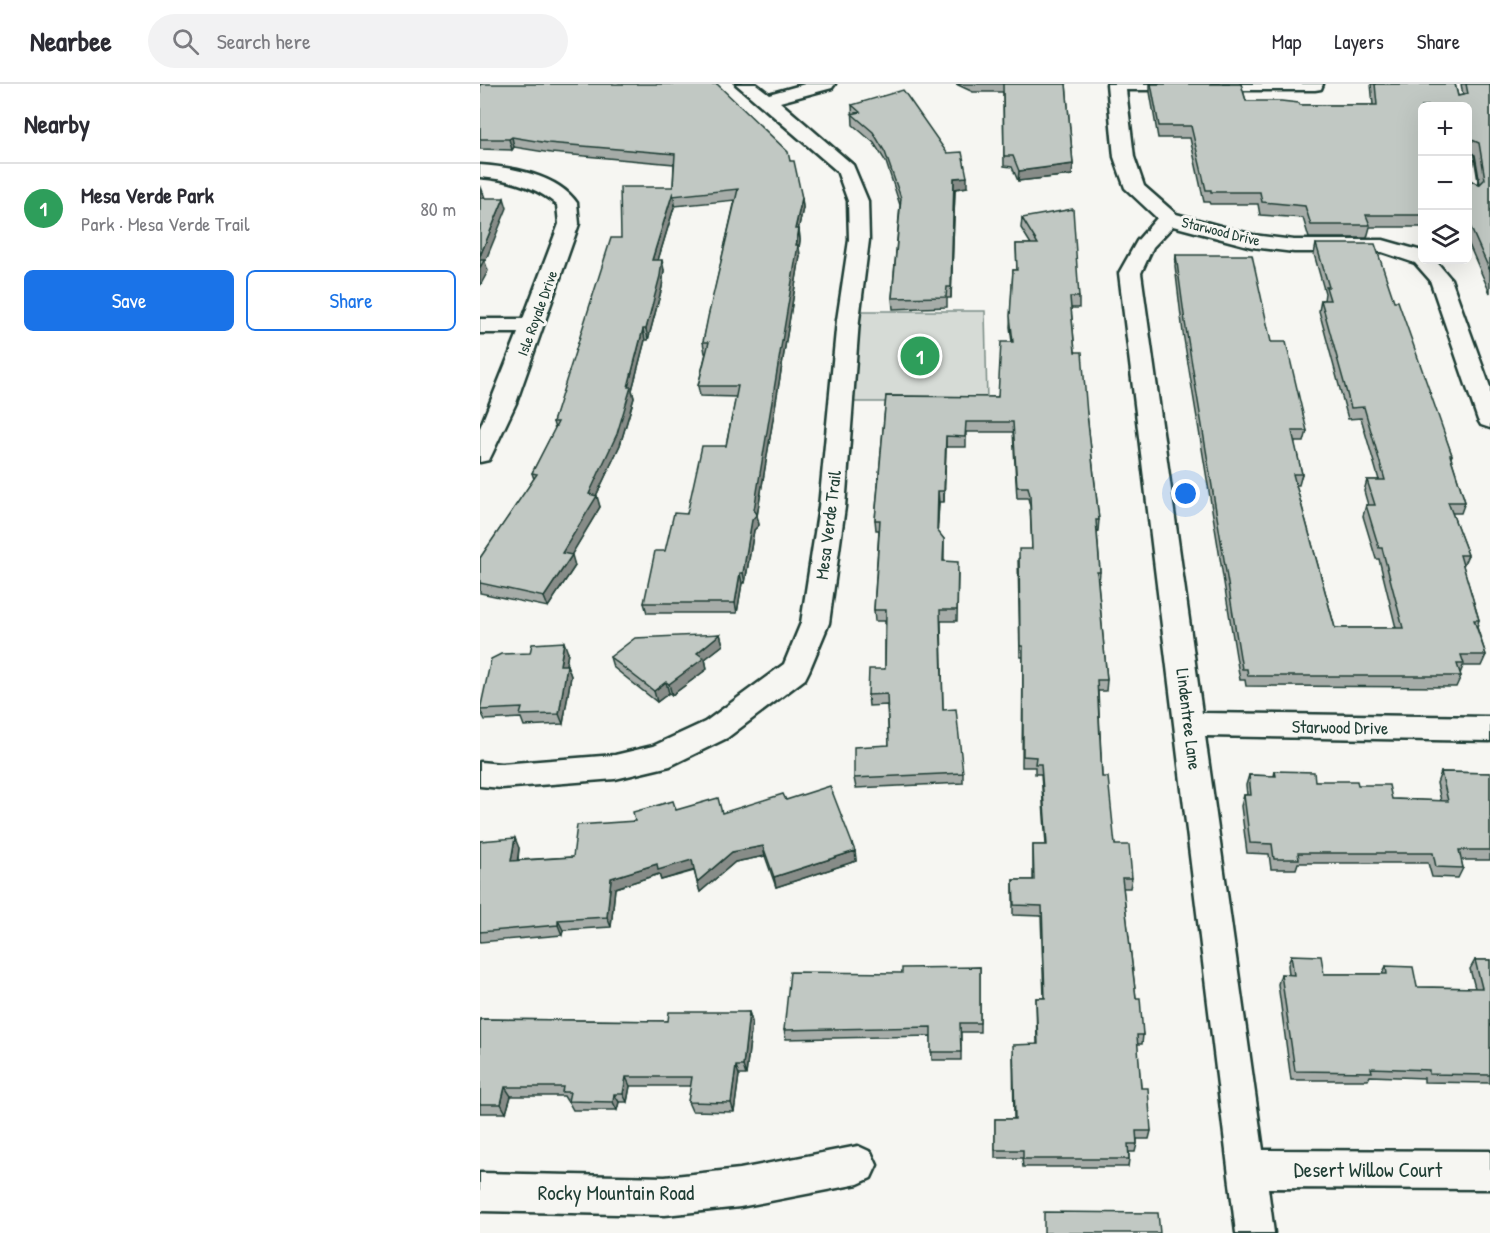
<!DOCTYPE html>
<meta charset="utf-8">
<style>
body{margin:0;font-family:"Patrick Hand",sans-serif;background:#f2f2f3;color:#2b2b33}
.controls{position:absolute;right:18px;top:18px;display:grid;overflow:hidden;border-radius:9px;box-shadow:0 6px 24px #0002}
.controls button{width:54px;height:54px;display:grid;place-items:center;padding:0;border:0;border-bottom:2px solid #e1e1e2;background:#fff;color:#2b2b33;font:30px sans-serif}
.you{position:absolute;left:706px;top:410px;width:21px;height:21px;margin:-15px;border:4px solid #fff;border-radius:50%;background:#1a73e8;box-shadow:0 0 0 9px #1a73e833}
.badge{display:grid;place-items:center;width:39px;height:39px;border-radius:50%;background:#1a73e8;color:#fff;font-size:20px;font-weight:700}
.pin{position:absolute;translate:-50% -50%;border:3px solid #fff;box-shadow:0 2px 6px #0006}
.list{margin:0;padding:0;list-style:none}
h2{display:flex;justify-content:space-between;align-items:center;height:78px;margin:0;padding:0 24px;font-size:26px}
h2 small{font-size:20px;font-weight:400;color:#7c7c81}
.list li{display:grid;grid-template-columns:39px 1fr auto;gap:18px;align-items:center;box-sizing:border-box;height:90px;padding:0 24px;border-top:2px solid #e1e1e2}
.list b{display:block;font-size:22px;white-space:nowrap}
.list p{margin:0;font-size:20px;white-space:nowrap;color:#7c7c81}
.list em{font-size:20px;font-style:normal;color:#7c7c81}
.actions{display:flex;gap:12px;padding:18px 24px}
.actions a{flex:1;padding:14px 0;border:2px solid #1a73e8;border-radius:9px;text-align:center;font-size:21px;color:#1a73e8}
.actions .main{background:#1a73e8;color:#fff}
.icon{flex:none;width:33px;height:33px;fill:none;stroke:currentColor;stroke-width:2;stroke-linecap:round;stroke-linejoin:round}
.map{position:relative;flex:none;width:1010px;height:1149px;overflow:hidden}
header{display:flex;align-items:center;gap:36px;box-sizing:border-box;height:84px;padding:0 30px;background:#fff;border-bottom:2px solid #e1e1e2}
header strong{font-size:28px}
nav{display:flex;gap:33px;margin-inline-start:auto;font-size:21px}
.search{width:420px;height:54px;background:#f2f2f3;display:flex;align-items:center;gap:15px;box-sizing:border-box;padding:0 21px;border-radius:33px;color:#7c7c81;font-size:22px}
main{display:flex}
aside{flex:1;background:#fff}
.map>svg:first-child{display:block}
.green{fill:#d6dbd6;stroke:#7a8c85;stroke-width:1.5}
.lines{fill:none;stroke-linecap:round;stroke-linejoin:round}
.service-casing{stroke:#1f3d34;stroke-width:4}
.minor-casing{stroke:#1f3d34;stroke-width:5}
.service{fill:#f6f6f2;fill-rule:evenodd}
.minor{fill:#f6f6f2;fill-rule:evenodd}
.wall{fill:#a6aca8;stroke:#1f3d34;stroke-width:1.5;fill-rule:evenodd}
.shaded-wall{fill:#878c88;stroke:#1f3d34;stroke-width:1.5}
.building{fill:#c1c8c3;stroke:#1f3d34;stroke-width:1.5;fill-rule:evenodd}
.labels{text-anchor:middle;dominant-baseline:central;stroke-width:6;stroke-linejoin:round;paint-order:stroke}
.far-street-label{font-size:15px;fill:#1f3d34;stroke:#f6f6f2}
.street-label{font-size:18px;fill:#1f3d34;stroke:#f6f6f2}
.near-street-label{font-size:21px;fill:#1f3d34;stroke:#f6f6f2}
</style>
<header>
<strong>Nearbee</strong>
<div class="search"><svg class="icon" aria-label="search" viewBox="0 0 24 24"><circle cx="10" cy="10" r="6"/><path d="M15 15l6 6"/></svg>Search here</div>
<nav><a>Map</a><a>Layers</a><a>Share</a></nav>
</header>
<main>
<aside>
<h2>Nearby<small></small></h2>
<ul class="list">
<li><span class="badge" style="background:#2e9e5b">1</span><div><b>Mesa Verde Park</b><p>Park · Mesa Verde Trail</p></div><em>80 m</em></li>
</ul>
<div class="actions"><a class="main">Save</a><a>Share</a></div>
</aside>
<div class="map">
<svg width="1010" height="1149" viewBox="0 0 1010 1149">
<rect width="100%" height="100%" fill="#f6f6f2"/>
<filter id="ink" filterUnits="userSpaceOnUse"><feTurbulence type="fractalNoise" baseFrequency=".0167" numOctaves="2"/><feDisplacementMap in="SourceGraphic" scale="12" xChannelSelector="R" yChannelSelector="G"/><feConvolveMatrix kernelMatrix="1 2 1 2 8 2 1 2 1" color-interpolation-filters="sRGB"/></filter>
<g filter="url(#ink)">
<!-- green -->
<path class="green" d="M380 227H505L507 318H369Z"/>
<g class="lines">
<defs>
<path id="service" d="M988 68 993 71 999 108 994 111 989 108Z"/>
<path id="minor" d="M256 0H276L289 10 325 0H355L352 4 300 18 373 81 388 117 389 156 379 236 365 423 349 539 329 587 325 595 247 654 190 682 135 695 21 704 0 702V678L21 680 135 671 173 662 225 638 304 580 321 539 339 423 357 236 369 156 368 117 357 87Z
M627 0H843L841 5 835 6H646L654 73 664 102 696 130 773 151 814 156H903L942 167V176H955L971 195 1010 303V344L1001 341 998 336 950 196 935 179 902 168H814L772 163 693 142 673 163 661 189 722 629 1010 633V657L725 652 783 1066 1010 1067V1105L788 1104 794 1149H756L639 189 657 157 677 134 645 104 634 73Z
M0 81C31 83 78 91 97 119L99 140 36 319 12 370 9 376 0 378V344L38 249H0V235H43L79 140 77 121C55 102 28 95 0 93Z
M378 1062 391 1068 397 1081 391 1094 378 1100 260 1123 185 1131 0 1127V1089L185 1093 260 1085Z"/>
</defs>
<!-- service casing -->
<use href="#service" class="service-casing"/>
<!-- minor casing -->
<use href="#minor" class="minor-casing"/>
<!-- service -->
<use href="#service" class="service"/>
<!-- minor -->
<use href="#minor" class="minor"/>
</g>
<!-- wall -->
<path class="wall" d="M0 0 310 77 322 114 323 124 318 145H319L320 156 319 164 320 172 277 432 279 441 274 446 265 499H262L257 529H167L164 519 185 467 246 362 256 313 220 312 218 302 226 269H225L223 258 255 116 195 122V120L178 176 184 186 182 203 168 256H165L152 306 154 314 140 361 116 412 120 423 91 471 95 482 68 523 0 509V474L54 395 52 389 75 345 73 338 141 154 193 103 194 80 71 69 34 63 32 66 0 65Z
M476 0H586L593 80 592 91 538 97 532 83 524 82 523 8H493Z
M670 0H761L766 17 820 21H893L891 0H975L978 12 983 11 981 0H1010V209L987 156V22H942V143H890L887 154H829L823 134 780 131 778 120H730L729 118H724L710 54H678L670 8ZM990 68 995 71 1000 100 999 101 990 96Z
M372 21 487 103 475 105 471 214H467V223L413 225 412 214 420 121 406 78 394 59 373 41Z
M542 134 599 213V224H591L595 268 607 330 619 436 618 447H617L620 488 619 499H618L627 596 626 607H618L622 693 635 761 652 794 650 804H643L656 914 663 951 662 960H657L661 1004 671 1047 669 1055H657V1060L655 1068H649V1075L648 1083H543L542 1074H515V1035H534L533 970 557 960 556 914H564L561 832 533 831V796H553V761H566L561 690H555V683H542L543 573H540L538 475 552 465 550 422 548 414H537L533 348H486V363H466L464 418H459L457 447 464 455V477L478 488 477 537H461L463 626 483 689V699L376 704 374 694 409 661 407 621 389 622 388 611 405 585V537H395L394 526 399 446H396L395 436 406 312 518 313 532 258 530 243 533 186H537L536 160H551L541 144Z
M836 160 914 217 972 371 971 374 985 418 981 429H972L988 471 983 482 999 536 997 543 1006 571 1001 582H983L980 590 981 592 976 603 766 602 765 596H760L703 249 695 182 696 171 791 258 827 347 824 358H814L822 390 819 401H816L855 544H916L899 475H896L883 432 886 421H888L884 407 887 396H899L881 334 868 335 839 227 841 216H844L845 209 834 170Z
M240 550 243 561 225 575 227 585 192 611 189 609 177 618 133 583 130 573Z
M88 569 86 581H87L91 592 83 640 44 642 41 634 5 636 0 626Z
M795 687 835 697 878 701 912 715 961 717 957 699 961 688 1010 689V776H981L983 784 978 794 952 793 948 779H818L816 785H791L789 770 767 769 761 722 764 711H767L766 701 769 691 794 692Z
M306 716 375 767 376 777 296 803 285 772 255 778 220 808 214 787 181 796 179 790 135 804 131 843 83 846 82 851 0 858V757L39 764 38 776 93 773 155 737 196 726 242 729Z
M811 871 844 890H902L906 882 937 903 995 904 990 885 995 876H1010V999L944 998V994L890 992 888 996H811L798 900 801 890 809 891 808 881Z
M500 883V948H481V976H452L451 952 306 955 304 946 422 889Z
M269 928 272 938 266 991H259L254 1028 212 1027 208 1018 211 1002H150L147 1018H139L137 1026H93L88 1017H87L84 1012H31L26 1029H0V935L188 937Z"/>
<!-- shaded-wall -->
<path class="shaded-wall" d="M32 53 34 63 32 66 29 55Z
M593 80 592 91 538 97 539 87Z
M487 93V103L475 105 471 214 474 94Z
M1 103 5 114 0 125V106Z
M193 108 195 120 175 186 172 176Z
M24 114 27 124 5 178 8 187 0 202V172Z
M322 114 323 124 316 156 315 145Z
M319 145 320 156 319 164 320 172 277 432 279 441 274 446 265 499 263 489Z
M182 176 184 186 182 203 168 256 166 245Z
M163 245 165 256 152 306 154 314 140 361 115 414 117 412 120 423 86 480 82 469 109 410 148 303Z
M466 352V363L464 418V407Z
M458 407 459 418 457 457V446Z
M92 471 95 482 68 523 64 513Z
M260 489 262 499 257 529 255 519Z
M240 550 243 561 225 575 227 585 192 611 189 600 217 569Z
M84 558 88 569 84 592 80 581Z
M87 581 91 592 83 640 79 630Z
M186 598 189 609 177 618 174 607Z
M35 754 39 764 36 787 31 777Z
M283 762 285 772 255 778 220 808 217 798 252 768Z
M375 767 376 777 296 803 294 793Z
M212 776 215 786 181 796 179 790 135 804 131 843 127 833 131 794 177 780Z
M78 836 83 846 82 851 78 841Z
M269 928 272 938 266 991 263 982Z
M256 982 259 991 254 1028 251 1019Z
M146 993 150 1002 147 1018 143 1010Z
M25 1003 31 1012 26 1029 21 1020Z
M134 1010 139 1018 137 1026 133 1018Z"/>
<!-- building -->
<path class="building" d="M0 0H237L308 68 310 77H314L322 114 315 145H319L316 161H318L274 426 277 430 272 436 263 489H260L255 519H164L175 467H185L194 429 207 430 222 362H246L258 302H218L229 258H223L228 233 258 105 193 112V108L172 176H182L180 192 166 245H163L148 303H151L137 350 109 410 117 412 82 469 92 471 64 513 0 499V474L57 390 52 389 78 338H73L131 154H141L140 103H193L195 70 68 59 32 53 29 55H0Z
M523 0H586L593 80 539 87 533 72H524Z
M671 0H761L766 17H801L819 19 820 21H897L895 0H975L978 12 988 10 986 0H1010V187L987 135V22H942V131H886L890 141H831L825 122 782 118 780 108H731V106H726L711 42H679ZM990 55 999 59 1005 95 999 101 990 96Z
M423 6 467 69 482 68 487 93 474 94 471 203H467L466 213 412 214 421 114 405 68 393 48 372 30 380 28 372 21Z
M0 114H24L0 172Z
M593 125 599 213H590L595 268H602L607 330 619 436H616L620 488H617L627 596H617L622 693H628L635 761H649L652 794H642L656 914H660L663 951H657L661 1004H668L671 1047H656L657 1060H648L649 1075H543V1066H515V1035H535L533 961 558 960 556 914H565L562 822 534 821 533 796H554L553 761H567L561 680H555L556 673 543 672V562H540L539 465H552L550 411 548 403H537L533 338H486L485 353 466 352 464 407H458L457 446 464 455 463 477 478 478 477 526H460L463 626 476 625 483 689 374 694V663L409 661 407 610 388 611 389 585H405L406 526H394L400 436H395L406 312 518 313 521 258H533L530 232 533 186H537L536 160H558L542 134Z
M836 160H895L914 217H918L972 371H970L985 418H968L988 471H980L999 536H994L1006 571H981L984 580H977L981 592H768L767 585H762L705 238 696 171H772L791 258H806L827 347H812L822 390H813L855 544H923L902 464H899L886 421H895L887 396H905L884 323 871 324 841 216H850L846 203H849Z
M0 176H4L0 184Z
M240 550 217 569 224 574 189 600 186 598 174 607 130 573 155 554Z
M84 558 80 581H87L79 630 40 631 42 624 0 626 11 575 21 570 50 569 52 560Z
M795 687 834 688 835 697H877L878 701H909L912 715 968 717 961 688 1010 689V766H979L983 784 956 783 953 769H818L819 775H794L792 760 770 759 764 711H771L769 691 796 692Z
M350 702 375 767 294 793 283 762 252 768 217 798 212 776 178 786 177 780 131 794 127 833 78 836V841L0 848V757L35 754 31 777 93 773 97 741 155 737 153 728 193 717 196 726 238 714 242 729 303 710 306 716Z
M811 871 841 872 844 890H907L906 882 933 883 937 903 1002 904 995 876H1010V991L949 990V986L891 984 892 988 815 987 801 890 814 891Z
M500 883V939H480L481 968H451V943L304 946 310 888 422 889V884Z
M189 928H269L263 982H256L251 1019 208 1018 212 993H146L143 1010H134L133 1018 88 1017 90 1008H82L83 1003H25L21 1020H0V935L188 937Z
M564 1128 678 1129 680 1149H564Z"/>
</g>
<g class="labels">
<!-- far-street labels -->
<g class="far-street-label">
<text transform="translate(741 147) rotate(14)">Starwood Drive</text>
<text transform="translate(57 229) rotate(-70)">Isle Royale Drive</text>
</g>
<!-- street labels -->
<g class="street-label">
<text transform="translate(348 441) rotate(-83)">Mesa Verde Trail</text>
<text transform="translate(709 635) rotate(83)">Lindentree Lane</text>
<text transform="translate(860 643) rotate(1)">Starwood Drive</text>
</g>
<!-- near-street labels -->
<g class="near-street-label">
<text x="888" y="1085">Desert Willow Court</text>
<text x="136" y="1108">Rocky Mountain Road</text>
</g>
</g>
</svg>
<div class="controls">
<button>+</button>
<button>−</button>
<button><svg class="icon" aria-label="layers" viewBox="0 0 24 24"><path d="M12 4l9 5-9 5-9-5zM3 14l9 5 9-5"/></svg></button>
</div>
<div class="you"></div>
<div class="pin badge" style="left:440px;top:272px;background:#2e9e5b">1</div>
</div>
</main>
